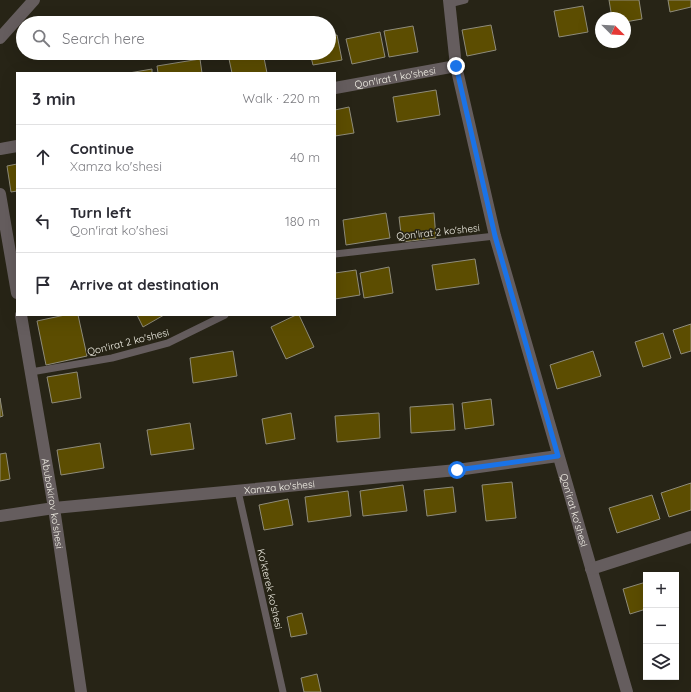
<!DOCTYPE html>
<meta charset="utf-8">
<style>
body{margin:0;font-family:Quicksand,sans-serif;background:#f2f2f3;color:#2b2b33}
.controls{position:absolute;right:12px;bottom:12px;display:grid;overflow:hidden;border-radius:0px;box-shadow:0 4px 16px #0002}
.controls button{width:36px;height:36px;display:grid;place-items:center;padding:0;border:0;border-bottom:1px solid #e1e1e2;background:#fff;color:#2b2b33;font:20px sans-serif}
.compass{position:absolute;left:595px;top:12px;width:36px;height:36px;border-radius:50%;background:#fff;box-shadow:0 4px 16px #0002;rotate:114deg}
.stop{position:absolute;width:12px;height:12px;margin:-9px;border:3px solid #1a73e8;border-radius:50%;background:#fff}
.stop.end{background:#1a73e8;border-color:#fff;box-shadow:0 1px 4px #0008}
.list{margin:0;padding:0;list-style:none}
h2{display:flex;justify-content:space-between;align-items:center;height:52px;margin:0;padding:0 16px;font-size:17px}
h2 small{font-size:13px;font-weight:400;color:#7c7c81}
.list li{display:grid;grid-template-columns:26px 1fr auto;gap:12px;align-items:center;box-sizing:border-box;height:64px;padding:0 16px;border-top:1px solid #e1e1e2}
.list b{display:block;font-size:15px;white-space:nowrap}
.list p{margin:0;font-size:13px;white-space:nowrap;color:#7c7c81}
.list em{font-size:13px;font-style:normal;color:#7c7c81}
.icon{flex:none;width:22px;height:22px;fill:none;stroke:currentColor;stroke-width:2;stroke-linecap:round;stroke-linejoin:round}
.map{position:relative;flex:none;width:691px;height:692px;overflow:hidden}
.search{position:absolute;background:#fff;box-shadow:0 4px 16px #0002;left:16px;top:16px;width:320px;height:44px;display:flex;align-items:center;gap:10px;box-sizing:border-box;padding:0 14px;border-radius:22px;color:#7c7c81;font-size:15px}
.panel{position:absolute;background:#fff;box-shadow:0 4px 16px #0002;left:16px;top:72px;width:320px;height:244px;border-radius:0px}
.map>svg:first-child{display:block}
.building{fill:#5c4d01;stroke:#8f8c7b}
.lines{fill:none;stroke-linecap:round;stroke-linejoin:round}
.lane{stroke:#655d5e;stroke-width:7}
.street{stroke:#655d5e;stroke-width:12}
.route{stroke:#1a73e8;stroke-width:5}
.labels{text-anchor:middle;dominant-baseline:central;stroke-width:3.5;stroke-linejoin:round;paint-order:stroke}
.street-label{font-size:10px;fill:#f3f1e7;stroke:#272416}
</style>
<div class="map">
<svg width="691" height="692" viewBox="0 0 691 692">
<rect width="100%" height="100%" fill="#272416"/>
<!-- building -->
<path class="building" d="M609 0H639L642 19 625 22V18H612Z
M668 0H691V7L670 12Z
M583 6 588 32 559 37 554 11Z
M491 25 496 50 467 56 462 30Z
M413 26 418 52 389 57 384 31Z
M380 32 385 57 352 64 346 39Z
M337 35 342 60 313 65 310 53H329V36Z
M259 53H263L267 73H232L229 59Z
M200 59 202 73H158L157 66Z
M152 69V73H129Z
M436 90 440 115 397 122 393 97Z
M349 107 354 133 335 136V110Z
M17 164V191L11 192 7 166Z
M386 213 390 238 346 245 343 220Z
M434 213 436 238 402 242 399 217Z
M475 259 479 284 436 290 432 265Z
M389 267 393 293 364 298 360 273Z
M356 270 360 295 335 299V273Z
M65 315H78L87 356 46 365 37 321Z
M137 315H164L143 327Z
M296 315H299L314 347 286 359 271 327Z
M691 324V351L681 354 673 330Z
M663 333 671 358 643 367 635 342Z
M233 351 237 376 193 383 190 358Z
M593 351 601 376 557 389 550 365Z
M77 372 81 398 52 403 47 377Z
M0 398 3 416 0 417Z
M491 399 494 425 465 429 462 403Z
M453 404 455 430 411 433 410 407Z
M291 413 295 439 266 444 262 419Z
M379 413 380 438 337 442 335 416Z
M190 423 194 449 151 455 147 430Z
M100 443 104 468 61 475 57 450Z
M6 453 10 479 0 481V454Z
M512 482 516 518 486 521 482 485Z
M691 483V510L669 517 661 493Z
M403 485 407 511 363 516 360 491Z
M453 487 456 512 427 516 424 490Z
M348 491 351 516 308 522 305 497Z
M652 495 660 519 617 533 609 508Z
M288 499 293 525 264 530 259 505Z
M646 582V609L630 614 623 589Z
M302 613 307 634 291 637 287 617Z
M317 674 321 692H304L301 678Z"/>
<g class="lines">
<!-- lane -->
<path class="lane" d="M449 4 465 0
M335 254 495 236
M31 372 112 358 168 343 225 315
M238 491 283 692"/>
<!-- street -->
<g class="street">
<path id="s1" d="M449 0 456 66 495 236 627 692"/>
<path d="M0 38 34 0"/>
<path id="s2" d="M335 88 456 66"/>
<path d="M0 149 17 146"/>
<path d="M0 194 17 293"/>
<path id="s3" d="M21 315 54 508 81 692"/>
<path id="s4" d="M0 516 54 508 457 470 558 456"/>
<path d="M591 569 691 537"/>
</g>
</g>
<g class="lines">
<!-- route -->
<path class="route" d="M456 66 495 236 558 456 457 470"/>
</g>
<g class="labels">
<!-- street labels -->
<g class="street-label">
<text stroke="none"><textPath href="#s2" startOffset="61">Qon'irat 1 ko'shesi</textPath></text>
<text transform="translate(438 232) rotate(-6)">Qon'irat 2 ko'shesi</text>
<text transform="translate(128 342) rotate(-14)">Qon'irat 2 ko'shesi</text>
<text stroke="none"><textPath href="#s4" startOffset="281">Xamza ko'shesi</textPath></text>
<text stroke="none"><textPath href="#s3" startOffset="191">Abubakirov ko'shesi</textPath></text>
<text stroke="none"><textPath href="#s1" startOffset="526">Qon'irat ko'shesi</textPath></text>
<text transform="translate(270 589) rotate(77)">Ko'kterek ko'shesi</text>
</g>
</g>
</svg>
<div class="controls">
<button>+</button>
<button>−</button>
<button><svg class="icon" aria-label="layers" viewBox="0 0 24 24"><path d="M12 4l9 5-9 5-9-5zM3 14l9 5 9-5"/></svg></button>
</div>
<svg class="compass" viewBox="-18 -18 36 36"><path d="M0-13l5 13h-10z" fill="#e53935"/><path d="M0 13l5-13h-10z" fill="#7c7c81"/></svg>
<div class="stop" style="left:457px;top:470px"></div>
<div class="stop end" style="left:456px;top:66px"></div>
<div class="search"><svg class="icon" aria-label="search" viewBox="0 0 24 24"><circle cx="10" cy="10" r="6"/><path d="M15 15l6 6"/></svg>Search here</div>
<section class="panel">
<h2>3 min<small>Walk · 220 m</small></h2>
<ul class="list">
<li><svg class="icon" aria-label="ahead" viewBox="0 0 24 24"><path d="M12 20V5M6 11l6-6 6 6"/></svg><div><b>Continue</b><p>Xamza ko'shesi</p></div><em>40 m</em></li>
<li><svg class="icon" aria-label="left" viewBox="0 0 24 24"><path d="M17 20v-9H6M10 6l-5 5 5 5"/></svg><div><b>Turn left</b><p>Qon'irat ko'shesi</p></div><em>180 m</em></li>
<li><svg class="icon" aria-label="arrive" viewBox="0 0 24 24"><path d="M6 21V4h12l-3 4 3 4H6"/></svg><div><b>Arrive at destination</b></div></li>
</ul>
</section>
</div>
